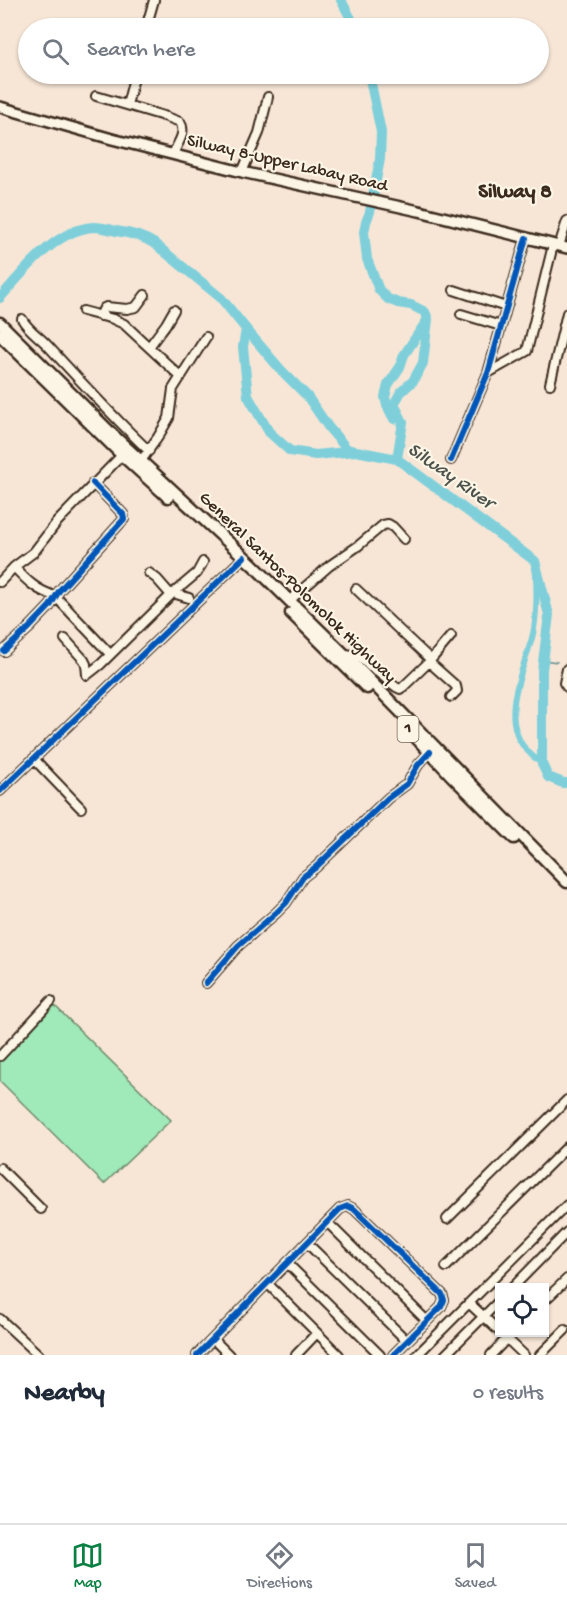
<!DOCTYPE html>
<style>
body{margin:0;font-family:"Gochi Hand",sans-serif;background:#f6f6f7;color:#1f2937}
.controls{position:absolute;right:18px;bottom:18px;display:grid;overflow:hidden;border-radius:0px;box-shadow:0 2px 4px #0004}
.controls button{width:54px;height:54px;display:grid;place-items:center;padding:0;border:0;border-bottom:2px solid #e0e1e3;background:#fff;color:#1f2937;font:30px sans-serif}
.list{margin:0;padding:0;list-style:none}
h2{display:flex;justify-content:space-between;align-items:center;height:78px;margin:0;padding:0 24px;font-size:26px}
h2 small{font-size:20px;font-weight:400;color:#747a83}
.icon{flex:none;width:33px;height:33px;fill:none;stroke:currentColor;stroke-width:2;stroke-linecap:round;stroke-linejoin:round}
.map{position:relative;flex:none;width:567px;height:1355px;overflow:hidden}
.search{position:absolute;background:#fff;box-shadow:0 2px 4px #0004;left:18px;right:18px;top:18px;height:66px;display:flex;align-items:center;gap:15px;box-sizing:border-box;padding:0 21px;border-radius:33px;color:#747a83;font-size:22px}
.sheet{height:168px;background:#fff}
nav{display:flex;justify-content:space-around;align-items:center;box-sizing:border-box;height:84px;border-top:2px solid #e0e1e3;background:#fff;font-size:16px;color:#747a83}
nav a{display:grid;justify-items:center;gap:3px}
nav .on{color:#0b8043}
.map>svg:first-child{display:block}
.green{fill:#a0e9b8;stroke:#6e8a6b;stroke-width:1.5}
.lines{fill:none;stroke-linecap:round;stroke-linejoin:round}
.stream{stroke:#648d8f;stroke-width:1.5}
.canal{stroke:#7fcfda;stroke-width:6}
.river{stroke:#7fcfda;stroke-width:10}
.minor-casing{stroke:#3b2a1e;stroke-width:12}
.major-casing{stroke:#3b2a1e;stroke-width:14}
.highway-casing{stroke:#3b2a1e;stroke-width:15}
.minor{stroke:#fcf5e5;stroke-width:8}
.major{stroke:#fcf5e5;stroke-width:9}
.highway{stroke:#fcf5e5;stroke-width:10}
.cycleway-casing{stroke:#fcf5e5;stroke-width:10}
.cycleway{stroke:#0057b8;stroke-width:6}
.labels{text-anchor:middle;dominant-baseline:central;stroke-width:4.5;stroke-linejoin:round;paint-order:stroke}
.shield{fill:#fcf5e5;stroke:#75675a;stroke-width:1.5}
.shield-label{font-size:16px;font-weight:bold;fill:#3b2a1e}
.street-label{font-size:18px;fill:#3b2a1e;stroke:#fcf5e5}
.water-label{font-size:20px;font-style:italic;fill:#4c534d;stroke:#fcf5e5}
.quarter-label{font-size:21px;font-weight:bold;fill:#3b2a1e;stroke:#fcf5e5}
</style>
<div class="map">
<svg width="567" height="1355" viewBox="0 0 567 1355">
<rect width="100%" height="100%" fill="#f7e6d6"/>
<filter id="ink" filterUnits="userSpaceOnUse"><feTurbulence type="fractalNoise" baseFrequency=".0167" numOctaves="2"/><feDisplacementMap in="SourceGraphic" scale="12" xChannelSelector="R" yChannelSelector="G"/><feConvolveMatrix kernelMatrix="1 2 1 2 8 2 1 2 1" color-interpolation-filters="sRGB"/></filter>
<g filter="url(#ink)">
<!-- green -->
<path class="green" d="M54 1005 171 1120 104 1184 0 1081V1061Z"/>
<g class="lines">
<!-- stream -->
<path class="stream" d="M543 660 557 662"/>
<!-- canal -->
<path class="canal" d="M535 561C537 586 538 610 533 634 525 667 502 708 520 741 525 751 534 757 542 764"/>
<!-- river -->
<path class="river" d="M341 0 356 28
M369 74 381 132 380 159 370 212 366 222 364 232 367 259 379 290 388 299 398 303 411 305 425 312 428 319 423 363 413 381 401 392 394 404 403 422 397 459
M0 298C24 271 55 230 93 227 101 227 109 229 116 231 131 233 143 236 155 244L221 298 246 329 243 347 248 396 269 432 290 451 316 455 356 451 397 459 535 561 549 615 542 670V764L548 777 563 783H567
M246 329 281 370 307 396 329 428 347 449 355 451
M394 419 387 406 385 397 388 385 400 367 404 355 426 322"/>
<defs>
<path id="minor" d="M146 28 154 0
M96 96 167 117 180 122C187 133 177 144 173 154
M127 105 135 74
M242 172 259 133 268 97
M559 246 567 221
M454 290 506 307
M83 311 113 319 124 324 181 377
M461 314 501 326
M100 316 104 308 106 307 127 309 136 307 145 295
M22 319C29 331 39 336 48 346 81 382 113 417 149 451
M149 347 166 324 174 310
M488 373 527 351 553 245
M550 384 567 313
M451 460 488 373 526 238
M141 461 158 437 169 418 173 389 206 337
M14 567C26 580 38 592 56 596
M0 582 14 567 34 552 57 522 122 455
M356 589 431 660
M173 593 189 598
M171 595 197 573 203 562
M56 597 110 654
M289 601 329 566 358 546 383 525 388 524 393 527 404 539
M65 639 84 660 86 664 87 675 101 664 171 595 157 579 149 573
M4 651 29 628 50 606 59 591 124 519 123 514 93 483
M344 654 355 655 360 658 396 687 400 689 403 687 429 662 451 636
M429 662 456 686 457 691 451 697
M567 669 564 683 567 687
M34 759 81 808
M0 791 244 557
M206 983 238 946 276 913 286 903 303 877 316 867 388 798 407 784 418 765 430 752
M0 1056 51 1001
M0 1168 41 1209
M447 1219 567 1100
M327 1222 427 1321
M307 1243 407 1341
M287 1263 380 1355
M446 1267 567 1147
M267 1283 339 1355
M512 1288 567 1232
M544 1301 567 1279
M469 1303 500 1332
M0 1319 39 1355
M500 1332 524 1355
M213 1339 229 1355
M197 1355 340 1209 348 1206 354 1209 442 1294 444 1300 441 1307 393 1355
M296 1355 317 1333
M417 1355 567 1205
M445 1355 500 1300
M491 1355 513 1332
M540 1355 565 1330"/>
<path id="major" d="M0 107 112 139 242 172 419 211 567 248"/>
<path id="highway" d="M0 323 116 438 253 565 344 654 567 882
M0 335 122 455 168 497
M291 613 367 688
M410 731 452 776 514 838"/>
</defs>
<!-- minor casing -->
<use href="#minor" class="minor-casing"/>
<!-- major casing -->
<use href="#major" class="major-casing"/>
<!-- highway casing -->
<use href="#highway" class="highway-casing"/>
<!-- minor -->
<use href="#minor" class="minor"/>
<!-- major -->
<use href="#major" class="major"/>
<!-- highway -->
<use href="#highway" class="highway"/>
<defs>
<path id="cycleway" d="M451 460 488 373 526 238
M4 651 29 628 50 606 59 591 124 519 123 514 93 483
M0 791 244 557
M206 983 238 946 276 913 286 903 303 877 316 867 388 798 407 784 418 765 430 752
M197 1355 340 1209 348 1206 354 1209 442 1294 444 1300 441 1307 393 1355"/>
</defs>
<!-- cycleway casing -->
<use href="#cycleway" class="cycleway-casing"/>
<!-- cycleway -->
<use href="#cycleway" class="cycleway"/>
</g>
</g>
<g class="labels">
<!-- shield labels -->
<rect class="shield" x="397.5" y="716" width="21" height="26" rx="4.5"/>
<g class="shield-label">
<text x="408" y="729">1</text>
</g>
<!-- street labels -->
<g class="street-label">
<text transform="translate(287 164) rotate(13)">Silway 8-Upper Labay Road</text>
<text transform="translate(297 588) rotate(44)">General Santos-Polomolok Highway</text>
</g>
<!-- water labels -->
<g class="water-label">
<text transform="translate(450 477) rotate(35)">Silway River</text>
</g>
<!-- quarter labels -->
<g class="quarter-label">
<text x="515" y="193">Silway 8</text>
</g>
</g>
</svg>
<div class="controls">
<button><svg class="icon" aria-label="locate" viewBox="0 0 24 24"><circle cx="12" cy="12" r="6"/><path d="M12 2v4M12 18v4M2 12h4M18 12h4"/></svg></button>
</div>
<div class="search"><svg class="icon" aria-label="search" viewBox="0 0 24 24"><circle cx="10" cy="10" r="6"/><path d="M15 15l6 6"/></svg>Search here</div>
</div>
<section class="sheet">
<h2>Nearby<small>0 results</small></h2>
<ul class="list">
</ul>
</section>
<nav>
<a class="on"><svg class="icon" aria-label="map" viewBox="0 0 24 24"><path d="M3 6l6-2 6 2 6-2v14l-6 2-6-2-6 2zM9 4v14M15 6v14"/></svg>Map</a>
<a><svg class="icon" aria-label="directions" viewBox="0 0 24 24"><path d="M12 3l9 9-9 9-9-9zM9 14v-3h6M13 9l2 2-2 2"/></svg>Directions</a>
<a><svg class="icon" aria-label="saved" viewBox="0 0 24 24"><path d="M7 4h10v16l-5-4-5 4z"/></svg>Saved</a>
</nav>
